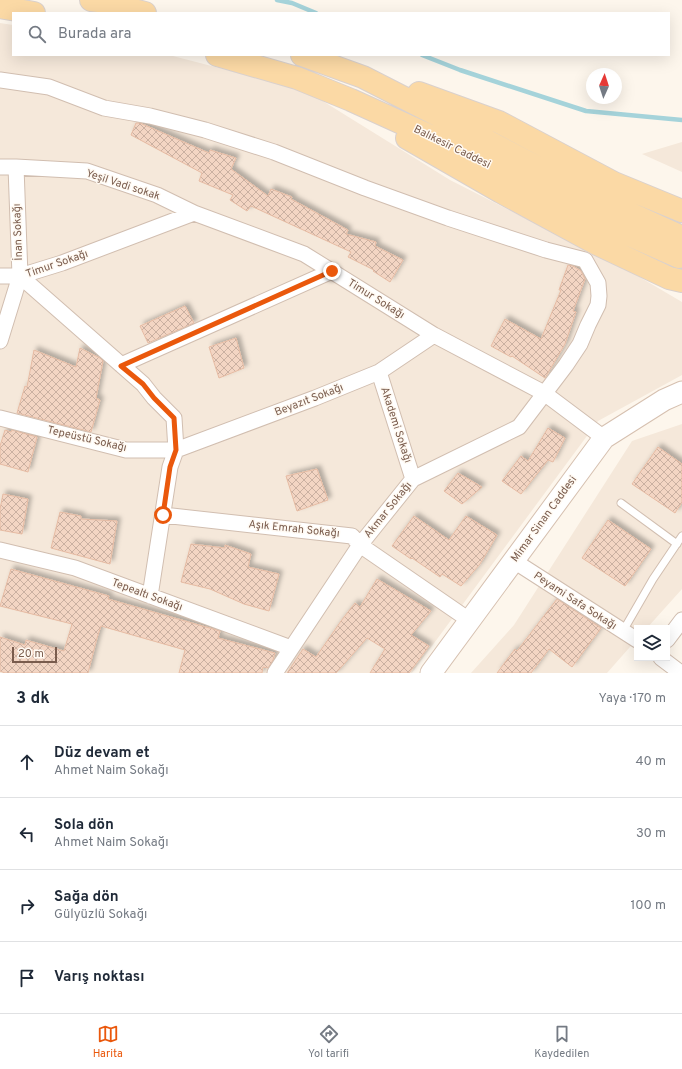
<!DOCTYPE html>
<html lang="tr">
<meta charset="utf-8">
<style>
body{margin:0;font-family:Overpass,sans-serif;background:#f2f2f3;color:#1f2937}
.controls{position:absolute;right:12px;bottom:12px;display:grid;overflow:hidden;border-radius:0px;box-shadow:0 4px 16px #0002}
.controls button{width:36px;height:36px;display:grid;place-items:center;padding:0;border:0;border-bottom:1px solid #e0e1e3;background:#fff;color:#1f2937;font:20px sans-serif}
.compass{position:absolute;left:586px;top:68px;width:36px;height:36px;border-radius:50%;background:#fff;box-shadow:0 4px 16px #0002;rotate:3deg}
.scale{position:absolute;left:12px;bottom:10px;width:45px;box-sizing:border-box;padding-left:4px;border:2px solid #7a5c4d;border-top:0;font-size:11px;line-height:14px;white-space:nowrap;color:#7a5c4d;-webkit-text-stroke:3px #fffaf3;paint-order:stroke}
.stop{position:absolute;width:12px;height:12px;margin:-9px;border:3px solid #ea580c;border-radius:50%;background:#fff}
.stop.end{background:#ea580c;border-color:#fff;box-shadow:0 1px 4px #0008}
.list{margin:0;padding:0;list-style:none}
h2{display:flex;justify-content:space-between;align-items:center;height:52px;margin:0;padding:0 16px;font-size:17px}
h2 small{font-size:13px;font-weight:400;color:#747a83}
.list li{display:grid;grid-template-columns:26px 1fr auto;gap:12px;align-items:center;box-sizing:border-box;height:72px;padding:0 16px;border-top:1px solid #e0e1e3}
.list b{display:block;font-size:15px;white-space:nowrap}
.list p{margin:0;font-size:13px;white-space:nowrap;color:#747a83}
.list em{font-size:13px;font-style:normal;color:#747a83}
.icon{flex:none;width:22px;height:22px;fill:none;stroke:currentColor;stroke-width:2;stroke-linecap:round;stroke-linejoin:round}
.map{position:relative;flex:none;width:682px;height:673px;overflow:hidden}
.search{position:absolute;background:#fff;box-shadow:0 4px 16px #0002;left:12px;right:12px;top:12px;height:44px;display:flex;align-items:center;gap:10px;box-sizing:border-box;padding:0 14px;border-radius:0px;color:#747a83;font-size:15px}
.sheet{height:340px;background:#fff}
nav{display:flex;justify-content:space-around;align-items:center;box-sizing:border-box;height:56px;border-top:1px solid #e0e1e3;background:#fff;font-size:11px;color:#747a83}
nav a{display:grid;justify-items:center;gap:2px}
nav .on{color:#ea580c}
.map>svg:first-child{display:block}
.residential{fill:#f5e8da}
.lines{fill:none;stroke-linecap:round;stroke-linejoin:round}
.stream{stroke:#a5d3da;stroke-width:4.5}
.building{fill:url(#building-cross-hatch);stroke:#e6bba3;filter:url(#shadow)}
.lane-casing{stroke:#d1beb0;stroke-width:9}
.street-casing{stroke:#d1beb0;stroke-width:17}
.secondary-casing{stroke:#d6c0b0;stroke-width:23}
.primary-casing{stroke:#dad1cd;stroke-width:24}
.lane{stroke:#fff;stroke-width:7}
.street{stroke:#fff;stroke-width:15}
.secondary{stroke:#fff;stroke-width:21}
.primary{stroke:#fbd9a5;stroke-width:22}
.route{stroke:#ea580c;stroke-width:5}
.labels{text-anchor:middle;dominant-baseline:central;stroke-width:3;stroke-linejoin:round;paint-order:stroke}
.street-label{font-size:11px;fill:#7a5c4d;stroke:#fffaf3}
</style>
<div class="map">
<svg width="682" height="673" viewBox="0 0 682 673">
<defs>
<pattern id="building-cross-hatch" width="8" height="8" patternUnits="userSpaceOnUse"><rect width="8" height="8" fill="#f3d5c3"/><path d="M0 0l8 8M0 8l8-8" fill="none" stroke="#cab0a1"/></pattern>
<filter id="shadow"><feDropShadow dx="3.5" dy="-3.5" stdDeviation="2" flood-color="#0004"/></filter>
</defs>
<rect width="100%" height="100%" fill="#fdf6ec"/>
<!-- residential -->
<path class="residential" d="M0 23 13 25V55H169L305 90 450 180 631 272 682 302V375L598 421 412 673H0Z
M682 142V172L642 154Z
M682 424V589L647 628H637V639L607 673H471L514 625 632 441Z"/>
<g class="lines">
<!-- stream -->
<path class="stream" d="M277 0 292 3 316 13
M422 55 460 70 586 111 682 120"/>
</g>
<!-- building -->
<path class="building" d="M136 123H140L209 153 210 150 236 158 231 169 268 196 271 189 292 197 291 199 348 230 346 234 376 242 375 246 403 260 390 282 373 271 374 270 348 257 351 252 251 206 247 211 230 200 233 195 199 181 202 173 131 135Z
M568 265 573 266 581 271 585 279 573 311 576 312 565 344 545 378 512 356 511 357 491 346 505 319 541 339 561 290H559Z
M185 306 194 323 148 343 140 326Z
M236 338 244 368 219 378 209 347Z
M80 348 100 358 103 361 96 398 100 400 91 432 17 413 25 386 27 387 34 350 76 367Z
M548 428 565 438 553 462 548 460 521 494 502 481 521 456 528 461Z
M5 430 11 432 12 430 37 437 28 472 0 464V446Z
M658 447 682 464V502L675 513 632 484Z
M317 469 328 500 297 511 286 476Z
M458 473 482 487 462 504 444 491Z
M3 494 28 499 22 534 0 530V509Z
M60 512 81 516V519L117 521 110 564 51 548Z
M414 516 449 540 466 516 497 535 480 564 461 586 442 574 440 577 412 558 411 559 392 546Z
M608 520 651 549 625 586 582 558Z
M191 544 225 548V545L251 554 248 567 279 574 269 611 244 604 210 589 181 582Z
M11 569 109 596 108 599 220 631 218 638 275 653 273 660 268 668 263 667 262 673H179L185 650 101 626 97 638 88 673H5L0 671V637L25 645 26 640 64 651 72 624 0 606Z
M377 579 431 611 411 635 429 646 409 673H370L385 649 367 638 336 673H287L303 649 316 657 341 621 355 603 360 607Z
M557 599 601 628 572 667 549 649 531 673H497L515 649 517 651Z"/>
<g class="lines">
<defs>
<path id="lane" d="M621 503 677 544
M623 631 653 579 682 536"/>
<path id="street" d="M0 80 49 87 104 108 150 116 205 130 274 152 365 188 448 218 546 250 585 260 598 283 599 296 598 305 588 325 580 344 566 365 519 427 413 479 360 545 275 673
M0 167H16L87 171 157 195 194 213
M0 276H20L143 384 154 398 174 418 176 450 170 467 150 596
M20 276 62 263 194 213 304 254 434 335 544 393 604 438
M0 341 20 276 16 167
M121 365 332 271
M379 372 413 479
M0 418 126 450H176L315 398 379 372 434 335
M163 515 352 536 360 545 469 620
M0 550 75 568 291 648
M514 561 637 640
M667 640 682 620
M661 658 681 673"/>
<path id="secondary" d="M431 673 604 438 664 400 682 392"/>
<path id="primary" d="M91 0 99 1 145 13
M0 7 34 13
M217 55 297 78 351 100 448 144 589 217 679 257
M302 55 363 77 457 125 594 197 682 237
M419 93 499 122 614 183 682 211
M407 138 501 192 597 244 669 278 682 281"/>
</defs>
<!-- lane casing -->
<use href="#lane" class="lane-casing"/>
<!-- street casing -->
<use href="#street" class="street-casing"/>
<!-- secondary casing -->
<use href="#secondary" class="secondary-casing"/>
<!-- primary casing -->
<use href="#primary" class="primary-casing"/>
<!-- lane -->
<use href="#lane" class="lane"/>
<!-- street -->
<use href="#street" class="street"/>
<!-- secondary -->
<use href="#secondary" class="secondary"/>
<!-- primary -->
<use href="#primary" class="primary"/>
</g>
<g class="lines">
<!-- route -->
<path class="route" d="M163 515 170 467 176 450 174 418 154 398 143 384 121 366 332 271"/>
</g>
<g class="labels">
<!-- street labels -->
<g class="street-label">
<text transform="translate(452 147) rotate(26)">Balıkesir Caddesi</text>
<text transform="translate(123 185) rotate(18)">Yeşil Vadi sokak</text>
<text transform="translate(18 232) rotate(-92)">İnan Sokağı</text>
<text transform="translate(57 264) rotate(-19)">Timur Sokağı</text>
<text transform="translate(376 299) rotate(32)">Timur Sokağı</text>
<text transform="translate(309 400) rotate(-21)">Beyazıt Sokağı</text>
<text transform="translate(396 425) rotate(72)">Akademi Sokağı</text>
<text transform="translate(87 439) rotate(13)">Tepeüstü Sokağı</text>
<text transform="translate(388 510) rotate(-51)">Akmar Sokağı</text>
<text transform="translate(544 519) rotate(-54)">Mimar Sinan Caddesi</text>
<text transform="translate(294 529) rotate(6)">Aşık Emrah Sokağı</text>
<text transform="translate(147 595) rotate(20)">Tepealtı Sokağı</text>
<text transform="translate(575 601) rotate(33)">Peyami Safa Sokağı</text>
</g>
</g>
</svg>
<div class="controls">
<button><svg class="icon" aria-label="layers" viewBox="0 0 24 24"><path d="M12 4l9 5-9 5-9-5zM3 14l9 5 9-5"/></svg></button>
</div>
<svg class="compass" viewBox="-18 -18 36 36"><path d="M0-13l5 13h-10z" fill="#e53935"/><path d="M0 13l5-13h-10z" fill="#747a83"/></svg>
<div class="scale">20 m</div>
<div class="stop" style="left:163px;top:515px"></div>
<div class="stop end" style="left:332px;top:271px"></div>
<div class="search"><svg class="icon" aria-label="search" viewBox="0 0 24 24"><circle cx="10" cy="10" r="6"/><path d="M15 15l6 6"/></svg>Burada ara</div>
</div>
<section class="sheet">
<h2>3 dk<small>Yaya · 170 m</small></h2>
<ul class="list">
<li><svg class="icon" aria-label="ahead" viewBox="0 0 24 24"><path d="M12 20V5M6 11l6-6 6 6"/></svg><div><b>Düz devam et</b><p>Ahmet Naim Sokağı</p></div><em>40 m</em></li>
<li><svg class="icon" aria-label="left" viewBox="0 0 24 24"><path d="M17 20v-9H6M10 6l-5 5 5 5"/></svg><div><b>Sola dön</b><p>Ahmet Naim Sokağı</p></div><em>30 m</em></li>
<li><svg class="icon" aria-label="right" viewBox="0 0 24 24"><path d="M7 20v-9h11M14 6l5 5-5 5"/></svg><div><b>Sağa dön</b><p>Gülyüzlü Sokağı</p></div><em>100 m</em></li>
<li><svg class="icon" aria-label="arrive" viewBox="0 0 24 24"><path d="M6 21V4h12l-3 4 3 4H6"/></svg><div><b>Varış noktası</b></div></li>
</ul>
</section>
<nav>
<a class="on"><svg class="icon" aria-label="map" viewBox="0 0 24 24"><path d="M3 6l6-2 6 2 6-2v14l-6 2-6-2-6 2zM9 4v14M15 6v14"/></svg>Harita</a>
<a><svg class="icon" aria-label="directions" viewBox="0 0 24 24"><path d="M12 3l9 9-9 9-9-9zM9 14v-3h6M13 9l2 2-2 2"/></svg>Yol tarifi</a>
<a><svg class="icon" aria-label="saved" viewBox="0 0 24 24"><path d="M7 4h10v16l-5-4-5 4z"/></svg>Kaydedilen</a>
</nav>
